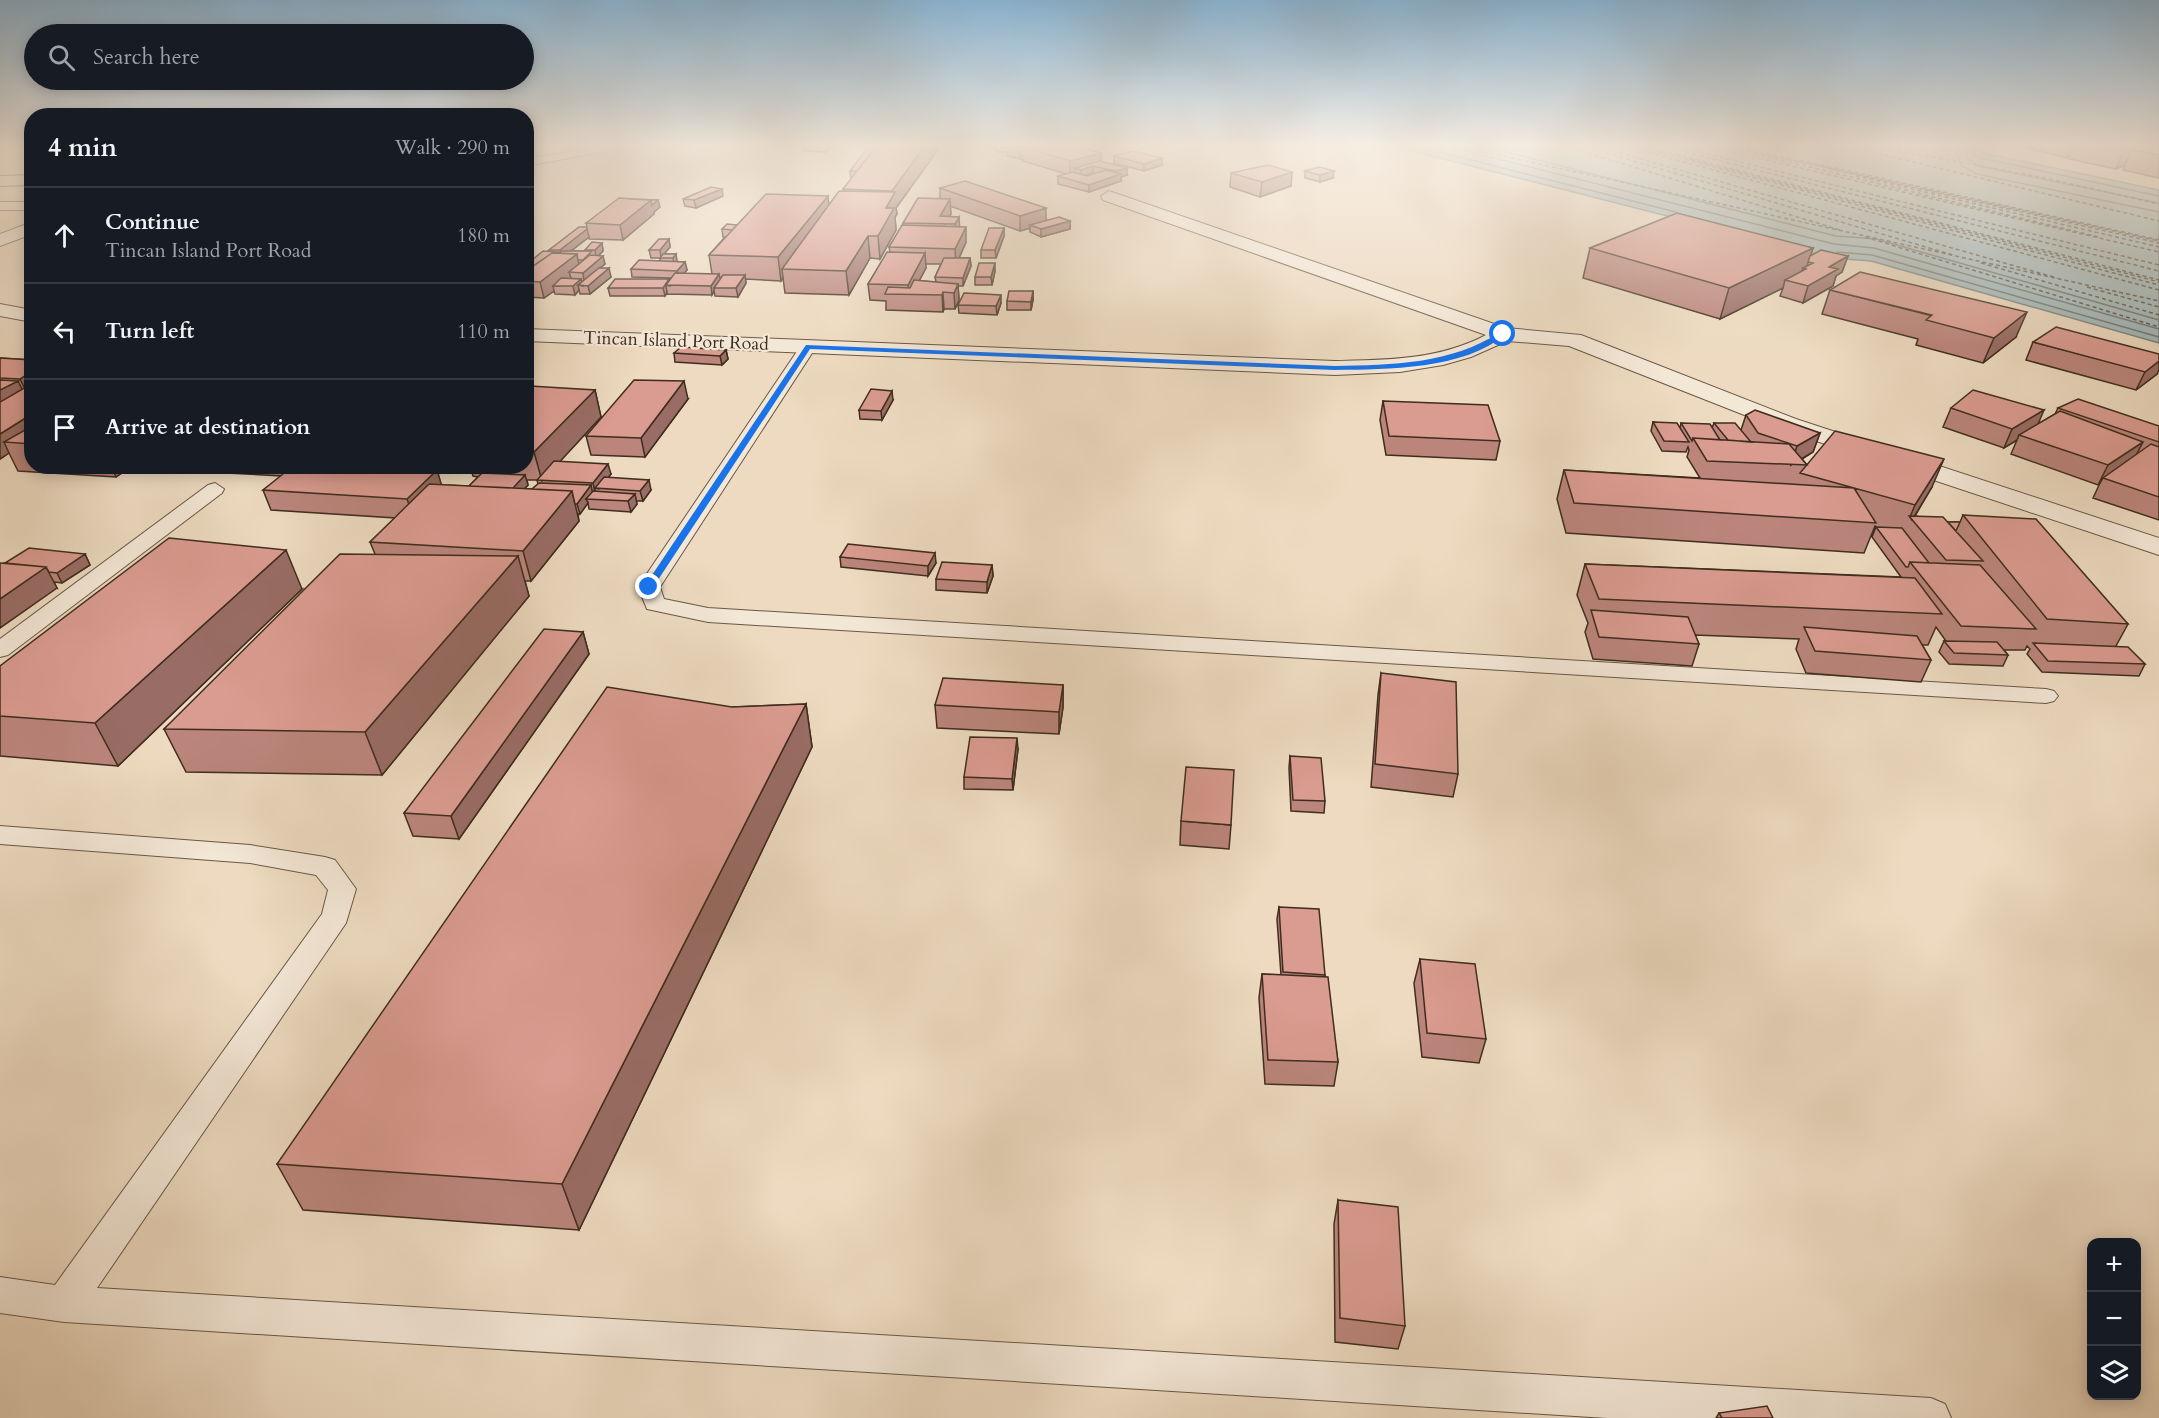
<!DOCTYPE html>
<meta charset="utf-8">
<style>
body{margin:0;font-family:Cardo,serif;background:#20242c;color:#f1f3f6}
.controls{position:absolute;right:18px;bottom:18px;display:grid;overflow:hidden;border-radius:12px;box-shadow:0 3px 15px #0003}
.controls button{width:54px;height:54px;display:grid;place-items:center;padding:0;border:0;border-bottom:2px solid #363941;background:#171b24;color:#f1f3f6;font:30px sans-serif}
.stop{position:absolute;width:18px;height:18px;margin:-14px;border:4px solid #1a73e8;border-radius:50%;background:#fff}
.stop.end{background:#1a73e8;border-color:#fff;box-shadow:0 2px 6px #0008}
.list{margin:0;padding:0;list-style:none}
h2{display:flex;justify-content:space-between;align-items:center;height:78px;margin:0;padding:0 24px;font-size:26px}
h2 small{font-size:20px;font-weight:400;color:#9ea1a6}
.list li{display:grid;grid-template-columns:39px 1fr auto;gap:18px;align-items:center;box-sizing:border-box;height:96px;padding:0 24px;border-top:2px solid #363941}
.list b{display:block;font-size:22px;white-space:nowrap}
.list p{margin:0;font-size:20px;white-space:nowrap;color:#9ea1a6}
.list em{font-size:20px;font-style:normal;color:#9ea1a6}
.icon{flex:none;width:33px;height:33px;fill:none;stroke:currentColor;stroke-width:2;stroke-linecap:round;stroke-linejoin:round}
.map{position:relative;flex:none;width:2159px;height:1418px;overflow:hidden}
.search{position:absolute;background:#171b24;box-shadow:0 3px 15px #0003;left:24px;top:24px;width:510px;height:66px;display:flex;align-items:center;gap:15px;box-sizing:border-box;padding:0 21px;border-radius:33px;color:#9ea1a6;font-size:22px}
.panel{position:absolute;background:#171b24;box-shadow:0 3px 15px #0003;left:24px;top:108px;width:510px;height:366px;border-radius:24px}
.map>svg:first-child{display:block}
.water{fill:#9db8bc;stroke:#77807d;stroke-width:1.5}
.lines{fill:none;stroke-linecap:round;stroke-linejoin:round}
.shore{stroke:#6e726d;stroke-width:1.5}
.ferry{stroke:#565046;stroke-width:1.5;stroke-dasharray:4 3;stroke-linecap:butt}
.service-casing{stroke:#6a5846;stroke-width:2}
.minor-casing{stroke:#6a5846;stroke-width:2}
.tertiary-casing{stroke:#6a5846;stroke-width:2}
.motorway-casing{stroke:#3f2d1e;stroke-width:2}
.service{fill:#f3e7d6;fill-rule:evenodd}
.minor{fill:#f3e7d6;fill-rule:evenodd}
.tertiary{fill:#f3e7d6;fill-rule:evenodd}
.motorway{fill:#eddac0;fill-rule:evenodd}
.wall{fill:#bb857c;stroke:#3f2d1e;stroke-width:1.5;fill-rule:evenodd}
.shaded-wall{fill:#996c65;stroke:#3f2d1e;stroke-width:1.5}
.building{fill:#da9b90;stroke:#3f2d1e;stroke-width:1.5}
.route{fill:#1a73e8}
.labels{text-anchor:middle;dominant-baseline:central;stroke-width:4.5;stroke-linejoin:round;paint-order:stroke}
.far-street-label{font-size:18px;fill:#3f2d1e;stroke:#f3e7d6}
</style>
<div class="map">
<svg width="2159" height="1418" viewBox="0 0 2159 1418">
<rect width="100%" height="100%" fill="#eddac0"/>
<filter id="stains"><feTurbulence type="fractalNoise" baseFrequency=".00333" numOctaves="4"/><feColorMatrix values="0 0 0 0 .2 0 0 0 0 .09 0 0 0 0 .02 0 0 0 .5 -.17"/></filter>
<radialGradient id="worn" r=".72"><stop offset=".6" stop-color="#630" stop-opacity="0"/><stop offset="1" stop-color="#630" stop-opacity=".3"/></radialGradient>
<!-- water -->
<path class="water" d="M1396 147H1974L1983 153 2159 190V343L1871 261 1832 258Z"/>
<g class="lines">
<!-- shore -->
<path class="shore" d="M1420 147 1676 212
M1451 147 1834 244 1874 248 2159 329
M1487 147 1836 236 1876 239 2159 320
M1955 147 1961 165 1977 174 2159 212
M1964 147 1968 159 1979 166 2159 203
M1972 147 1974 154 1981 158 2159 196
M1837 252 1872 255 2159 337"/>
<!-- ferry -->
<path class="ferry" d="M1463 147 2159 301
M1568 147 1840 230
M1586 147 1953 255
M1599 147 2057 278
M1628 147 2159 290
M1638 147 2159 285
M1643 147 2159 282
M1648 147 2159 280
M1665 147 2159 271
M1679 147 2159 265
M1711 147 2159 252
M1727 147 2099 237
M1733 147 2159 243
M1739 147 1798 161
M1851 147 2159 221
M1877 147 2041 177 2159 204
M1800 160 2159 240
M1797 161 2159 241
M1856 176 2159 247
M1865 237 2159 327
M1981 263 2159 315
M2087 287 2159 307"/>
<defs>
<path id="service" d="M601 147H629L526 166V159Z
M0 202H32V210H0Z
M808 342 816 347 660 587 664 599 708 608 2046 689 2054 691 2058 696 2054 701 2046 703 708 622 647 609 638 587 802 344Z
M215 483 224 489 222 493 8 655 0 657V639L208 485Z
M0 826 250 845 325 857 335 860 356 889 346 923 97 1288 1931 1398 1945 1404 1951 1418H1607L64 1322 0 1313V1277L55 1285 322 914 328 890 316 875 250 863 0 844Z"/>
<path id="minor" d="M1109 191 1506 328 1581 335 1796 419 2159 538V555L1780 429 1569 346 1507 341 1471 357 1443 365 1400 372 1335 375 526 341V329L1335 361C1386 360 1439 360 1486 335L1103 200 1101 196Z
M0 304 32 310V322L0 316Z"/>
<path id="tertiary" d="M32 222V234L0 246V234Z"/>
<path id="motorway" d="M32 175V185L0 186V176Z"/>
</defs>
<!-- service casing -->
<use href="#service" class="service-casing"/>
<!-- minor casing -->
<use href="#minor" class="minor-casing"/>
<!-- tertiary casing -->
<use href="#tertiary" class="tertiary-casing"/>
<!-- motorway casing -->
<use href="#motorway" class="motorway-casing"/>
<!-- service -->
<use href="#service" class="service"/>
<!-- minor -->
<use href="#minor" class="minor"/>
<!-- tertiary -->
<use href="#tertiary" class="tertiary"/>
<!-- motorway -->
<use href="#motorway" class="motorway"/>
</g>
<!-- wall -->
<path class="wall" d="M803 147H832L826 152 803 151Z
M991 147H1081L1101 153V161L1127 175 1121 177V181L1089 192 1058 184V176L1066 174 1023 161V159H1020L1007 156V152H998Z
M2023 147H2159V178L2123 170 2125 165 2116 169 2069 159 2070 156 2066 158Z
M937 151 896 208 897 214 895 217 896 230 880 259 870 258 849 295 785 293 783 278 781 281 745 279 746 283 738 297 715 296 714 291 712 295 667 294V293L665 296H610L608 288 669 279V281L671 278 632 277 631 269 660 261V258H651L649 250 669 239 670 247 664 254H676L677 262H685L687 270 683 274H712L709 255 725 237H723L722 229 737 225 829 204 844 191 843 189 852 178H851L850 171Z
M1114 156 1162 165 1144 171 1114 163Z
M1305 171 1333 178 1320 182 1305 178Z
M1292 172 1291 186 1260 197 1230 187 1231 173Z
M940 188 1046 220 1070 221V229L1041 237 1030 232V228L1020 231 950 206 951 214 949 217 959 226 966 242 959 258H970L971 266 963 286H958L959 300 955 309H944L943 312 886 310V301L870 300 868 284 890 252 889 247 903 225V223L940 199ZM925 264H941L935 277 936 282 919 281 926 268Z
M723 196 696 208 685 206 683 199Z
M660 207 654 212V214L623 240 589 239V237L571 251H585V250L602 243 603 251 598 256 605 264 600 268 611 277 590 294H580L579 290 575 295 555 294 554 291 544 298 526 297V265L549 251V250L587 227 586 223Z
M1004 228V236L996 258H981V250Z
M1590 248H1813L1810 256H1848L1842 272 1836 276 1833 286 1803 303 1780 296 1783 288 1720 319 1583 278Z
M995 271 992 285H975V277Z
M32 286V298H31L27 290Z
M1830 290 2016 337 1983 363 1916 345 1918 339 1822 314Z
M1033 291V300L1031 310H1007V301Z
M1001 303 997 315 959 313 958 305Z
M2033 342 2157 374 2136 390 2026 360Z
M726 350 728 359 722 365 675 362 674 353Z
M0 358 32 360V466H132L116 477 18 471 9 453 0 459Z
M526 390H595L601 417 559 462 611 474 608 478 651 490 643 501H636L637 504 631 512 589 509 588 503 580 514H578L579 521 531 581H525L529 596 382 775 186 772 164 729 375 554 370 542 395 518 271 510 263 490 282 476 227 473 225 466H367L437 470 441 485 469 486 478 477 473 476 470 466H526ZM527 480H537L538 484 532 489H524L528 485Z
M688 399 645 457 591 455 586 436Z
M893 400 882 420 860 419 859 410Z
M1383 401 1500 441 1496 460 1386 455 1380 420Z
M1951 408 2038 424 2055 414 2058 408 2159 426V520L2093 498 2100 483 2098 485 2011 454 2017 440 2004 448 1943 427Z
M1746 415 1820 433 1813 452 1802 459 1807 465 1932 487 1915 516 1948 522H1960L1963 515 2128 624 2116 646 2145 664 2139 676 2042 672 2027 654 2030 649 2027 646 2025 650H2004L2008 655 2003 666 1949 664 1939 652 1944 641H1946L1936 627 1928 645H1922L1931 660 1921 682 1806 673 1796 649 1799 639 1695 635 1699 644 1692 666 1593 659 1585 632 1588 623 1577 595 1585 564 1901 577 1872 537 1876 527 1875 526 1864 553 1566 533 1557 499 1564 470 1700 478 1687 457 1689 450 1688 447 1686 452 1662 451 1651 431 1653 422 1680 428 1681 423 1712 428 1714 423 1741 430Z
M85 554 90 565 62 583 54 582 57 588 5 563Z
M840 557 936 563 928 576 841 567Z
M992 565 993 576 987 593 936 590V579Z
M302 589 118 766 0 756V666Z
M583 632 589 654 459 839 413 836 404 813Z
M1381 673 1458 774 1453 797 1371 787 1378 695Z
M1063 685V707L1059 734 937 728 935 705Z
M806 704 812 747 579 1230 303 1210 277 1164 732 707Z
M1018 749 1013 790 964 789V777Z
M1290 756 1325 801 1324 813 1291 811 1289 768Z
M1181 821 1231 825 1229 849 1180 845Z
M1279 907 1325 975 1338 1062 1334 1086 1265 1084 1259 998 1262 974 1281 975 1277 919Z
M1420 959 1486 1039 1479 1063 1422 1057 1414 983Z
M1338 1200 1405 1326 1398 1349 1335 1342 1334 1224Z
M1719 1413 1773 1418H1716Z"/>
<!-- shaded-wall -->
<path class="shaded-wall" d="M825 147H832L826 152Z
M924 147H937V151L896 208 897 214 895 217 896 230 880 259 878 236 886 208 892 197V191Z
M2070 147H2074L2070 156 2066 158Z
M2128 147H2159L2132 150 2125 165 2116 169 2124 149Z
M1020 152H1022L1023 159H1020Z
M1101 153 1100 167 1093 166V173L1081 177V170L1075 168V174L1070 175V161Z
M1162 158V165L1144 171V164Z
M1127 168V175L1121 177V181L1089 192V185L1116 175V171Z
M1334 171 1333 178 1320 182V175Z
M1292 172 1291 186 1260 197 1262 182Z
M722 189 723 196 696 208 694 200Z
M828 196 830 218 782 269 783 278 781 281 778 257Z
M950 199 951 214 945 224 940 216Z
M651 200H658L660 207 654 212V214L623 240 620 225Z
M1046 208V223L1030 225V228L1020 231V216Z
M959 217 960 232 956 240 955 224Z
M1070 221V229L1041 237V229Z
M966 227V242L956 265 955 249Z
M1004 228V236L996 258 995 250Z
M587 229 589 237 562 258 560 250Z
M868 236 870 258 849 295 846 271Z
M669 239 670 247 661 258 660 250Z
M602 243 603 251 596 258 595 250Z
M1813 248 1806 269 1803 268 1799 280H1785L1783 288 1720 319 1729 288Z
M925 253 926 268 912 294H908V285Z
M577 254 580 270 569 272 571 278 560 286H553L554 291 544 298 540 282Z
M676 254 677 262 674 266 673 258Z
M603 256 605 264 584 281 583 273Z
M1848 256 1842 272 1836 276 1833 286 1803 303 1808 286 1829 267Z
M970 258 971 266 963 286V278Z
M685 262 687 270 678 279 677 271Z
M995 263V271L992 285 991 277Z
M609 268 611 277 590 294 588 286Z
M719 274 721 282 714 288V291L712 295 711 286Z
M745 275 746 283 738 297 736 288Z
M581 279 583 286 578 285 579 290 575 295 573 286Z
M669 279 670 286 666 285 667 293 665 296 663 288Z
M958 284 959 300 955 309 954 293Z
M1033 291V300L1031 310V302Z
M943 292 944 309 943 312 942 295Z
M1001 295V303L997 315 996 306Z
M2027 312 2016 337 1983 363 1994 338Z
M726 350 728 359 722 365 720 356Z
M2159 361V370L2157 374 2136 390 2145 372Z
M32 371V395L29 397 20 379Z
M18 381 27 399 0 414V390Z
M684 381 688 399 645 457 641 438Z
M595 390 601 417 542 481 534 452Z
M892 391 893 400 882 420 881 411Z
M2044 410 2036 429 2019 435 2017 440 2004 448 2012 429Z
M32 414V439L4 442 9 453 0 459V434Z
M1820 433 1813 452 1791 465 1797 446Z
M2143 442 2133 461 2103 478 2100 483 2098 485 2108 465Z
M1944 459 1932 487 1912 520 1910 517 1915 505Z
M608 464 611 474 599 489 595 488V493L593 483Z
M111 466H132L116 477Z
M437 470 443 490 414 519 407 499Z
M525 475 528 485 505 509 502 499Z
M649 480 651 490 643 501 640 491Z
M591 485 593 495 586 499 588 503 580 514 577 504Z
M572 491 579 521 531 581 523 551Z
M635 494 637 504 631 512 628 501Z
M286 550 302 589 118 766 95 723Z
M935 553 936 563 928 576V566Z
M85 554 90 565 62 583 57 573Z
M518 556 529 596 382 775 365 732Z
M992 565 993 576 987 593V582Z
M46 567 57 588 0 628V599Z
M583 632 589 654 459 839 451 816Z
M1063 685V707L1059 734V712Z
M806 704 812 747 579 1230 562 1184Z
M1017 738 1018 749 1013 790 1012 779Z"/>
<!-- building -->
<path class="building" d="M868 147H876L857 171H850Z
M876 147H924L892 191 843 189Z
M1016 147H1022V152H1020L1007 149Z
M1024 147H1081L1101 153 1070 161Z
M2137 147H2159V155L2132 150Z
M1133 151 1162 158 1144 164 1114 156Z
M1100 161 1127 168 1116 171 1093 166 1081 170 1075 168Z
M1268 165 1292 172 1262 182 1231 173Z
M1319 167 1334 171 1320 175 1305 171Z
M1105 170 1121 174 1089 185 1058 176 1072 172 1087 176Z
M965 181 1046 208 1020 216 940 188Z
M711 187 722 189 694 200 683 199Z
M839 191 895 192 886 208H894L878 236H868L846 271 782 269Z
M766 194 828 196 778 257 709 255Z
M619 198 651 200 620 225 586 223Z
M918 198 950 199 940 216 959 217 955 224 903 223Z
M629 199 658 200 652 205 651 200Z
M1677 213 1813 248 1729 288 1590 248Z
M1059 217 1070 221 1041 229 1030 225Z
M727 224 737 225 732 230 722 229Z
M902 225 966 227 955 249 889 247Z
M579 227H587V229L560 250H549Z
M989 228H1004L995 250H981Z
M659 239H669L660 250H649Z
M592 242 602 243 595 250H585Z
M1821 250 1848 256 1829 267 1838 269 1808 286 1785 280 1806 269 1803 268 1813 263 1808 262 1810 256Z
M543 251 558 252 556 253H552L526 271V265Z
M562 251H592L583 260H578L577 254 559 253Z
M887 252 925 253 908 285 868 284Z
M552 253 577 254 540 282 526 281V271Z
M663 254H676L673 258H660Z
M590 255 603 256 583 273 569 272Z
M944 258H970L963 278 935 277Z
M639 260 685 262 677 271 631 269Z
M979 263H995L991 277H975Z
M599 268H609L588 286 578 285Z
M1860 272 2027 312 1994 338 1926 320 1932 315 1830 290Z
M675 273 719 274 711 286 666 285Z
M723 275H745L736 288H714Z
M561 278 581 279 573 286H553Z
M615 279H669L663 288H608Z
M914 280 958 284 954 293 943 292 942 295 885 294 888 287 910 288Z
M1009 291H1033L1031 302 1007 301Z
M964 293 1001 295 996 306 958 305Z
M2056 327 2159 354V361L2145 372 2033 342Z
M681 347 726 350 720 356 674 353Z
M0 358 32 360V371L20 379 0 378Z
M0 380 18 381 0 390Z
M634 380 684 381 641 438 586 436Z
M31 384H32V414L0 434V402Z
M530 386 595 390 534 452H526V390Z
M871 389 892 391 881 411 859 410Z
M1973 390 2044 410 2012 429 1951 408Z
M2078 399 2159 426V442L2058 408Z
M1383 401 1488 405 1500 441 1389 436Z
M1755 410 1820 433 1797 446 1758 433 1746 415Z
M2060 411 2143 442 2108 465 2019 435Z
M1653 422 1677 423 1689 442 1664 441Z
M1681 423 1710 424 1720 440 1693 438 1692 441Z
M1714 423H1735L1751 442 1728 440Z
M32 426V444L4 442Z
M1835 431 1944 459 1915 505 1800 473Z
M1693 438 1789 444 1807 465 1707 461Z
M2151 444 2159 447V497L2103 478Z
M554 461 608 464 593 483 537 480Z
M293 466H367L437 470 407 499 263 490Z
M1564 470 1854 488 1876 523 1574 503Z
M482 473 525 475 513 488 469 486Z
M604 477 649 480 640 491 595 488Z
M539 483 591 485 577 504H575L572 491 532 489Z
M429 484 572 491 523 551 370 542Z
M593 491 635 494 628 501 586 499Z
M1963 515 2036 519 2128 624 2047 619Z
M1909 516 1943 517 1983 561 1946 560Z
M1948 522H1960L1956 531Z
M1876 527 1902 528 1929 563 1910 562 1908 567H1906Z
M169 538 286 550 95 723 0 716V666Z
M848 544 935 553 928 566 840 557Z
M29 548 85 554 57 573 49 572 46 567 5 563Z
M340 554 518 556 365 732 164 729Z
M942 562 992 565 987 582 936 579Z
M1910 562 1980 565 2036 629 1961 626Z
M0 563 46 567 0 599Z
M1585 564 1915 578 1942 614 1599 599Z
M1591 610 1688 617 1699 644 1599 637Z
M1804 627 1917 636 1931 660 1815 651Z
M544 629 583 632 451 816 404 813Z
M1944 641 1997 642 2008 655 1954 653Z
M2033 643 2128 647 2145 664 2048 661Z
M1381 673 1456 682 1458 774 1375 764Z
M943 678 1063 685 1059 712 935 705Z
M607 687 732 707 806 704 562 1184 277 1164Z
M970 737 1017 738 1012 779 964 777Z
M1290 756 1321 758 1325 801 1293 800Z
M1186 767 1234 770 1231 825 1181 821Z
M1279 907 1319 909 1325 975 1283 972Z
M1420 959 1475 964 1486 1039 1427 1033Z
M1262 974 1328 977 1338 1062 1268 1060Z
M1338 1200 1398 1207 1405 1326 1340 1318Z
M1767 1406 1773 1418H1722L1719 1413Z"/>
<!-- sky -->
<linearGradient id="sky" x2="0" y2="1"><stop stop-color="#8ab6d6"/><stop offset="0.42" stop-color="#f7eee3"/><stop offset="1" stop-color="#f7eee3" stop-opacity="0"/></linearGradient>
<rect width="2159" height="346" fill="url(#sky)"/>
<!-- route -->
<path class="route" d="M1500 332 1506 334C1464 370 1387 369 1335 370L810 349 652 589 644 587 806 345 1335 366C1392 365 1452 364 1500 332Z"/>
<g class="labels">
<!-- far-street labels -->
<g class="far-street-label">
<text transform="translate(676 341) rotate(2)">Tincan Island Port Road</text>
</g>
</g>
<rect width="100%" height="100%" filter="url(#stains)"/>
<rect width="100%" height="100%" fill="url(#worn)"/>
</svg>
<div class="controls">
<button>+</button>
<button>−</button>
<button><svg class="icon" aria-label="layers" viewBox="0 0 24 24"><path d="M12 4l9 5-9 5-9-5zM3 14l9 5 9-5"/></svg></button>
</div>
<div class="stop" style="left:1503px;top:334px"></div>
<div class="stop end" style="left:649px;top:587px"></div>
<div class="search"><svg class="icon" aria-label="search" viewBox="0 0 24 24"><circle cx="10" cy="10" r="6"/><path d="M15 15l6 6"/></svg>Search here</div>
<section class="panel">
<h2>4 min<small>Walk · 290 m</small></h2>
<ul class="list">
<li><svg class="icon" aria-label="ahead" viewBox="0 0 24 24"><path d="M12 20V5M6 11l6-6 6 6"/></svg><div><b>Continue</b><p>Tincan Island Port Road</p></div><em>180 m</em></li>
<li><svg class="icon" aria-label="left" viewBox="0 0 24 24"><path d="M17 20v-9H6M10 6l-5 5 5 5"/></svg><div><b>Turn left</b></div><em>110 m</em></li>
<li><svg class="icon" aria-label="arrive" viewBox="0 0 24 24"><path d="M6 21V4h12l-3 4 3 4H6"/></svg><div><b>Arrive at destination</b></div></li>
</ul>
</section>
</div>
